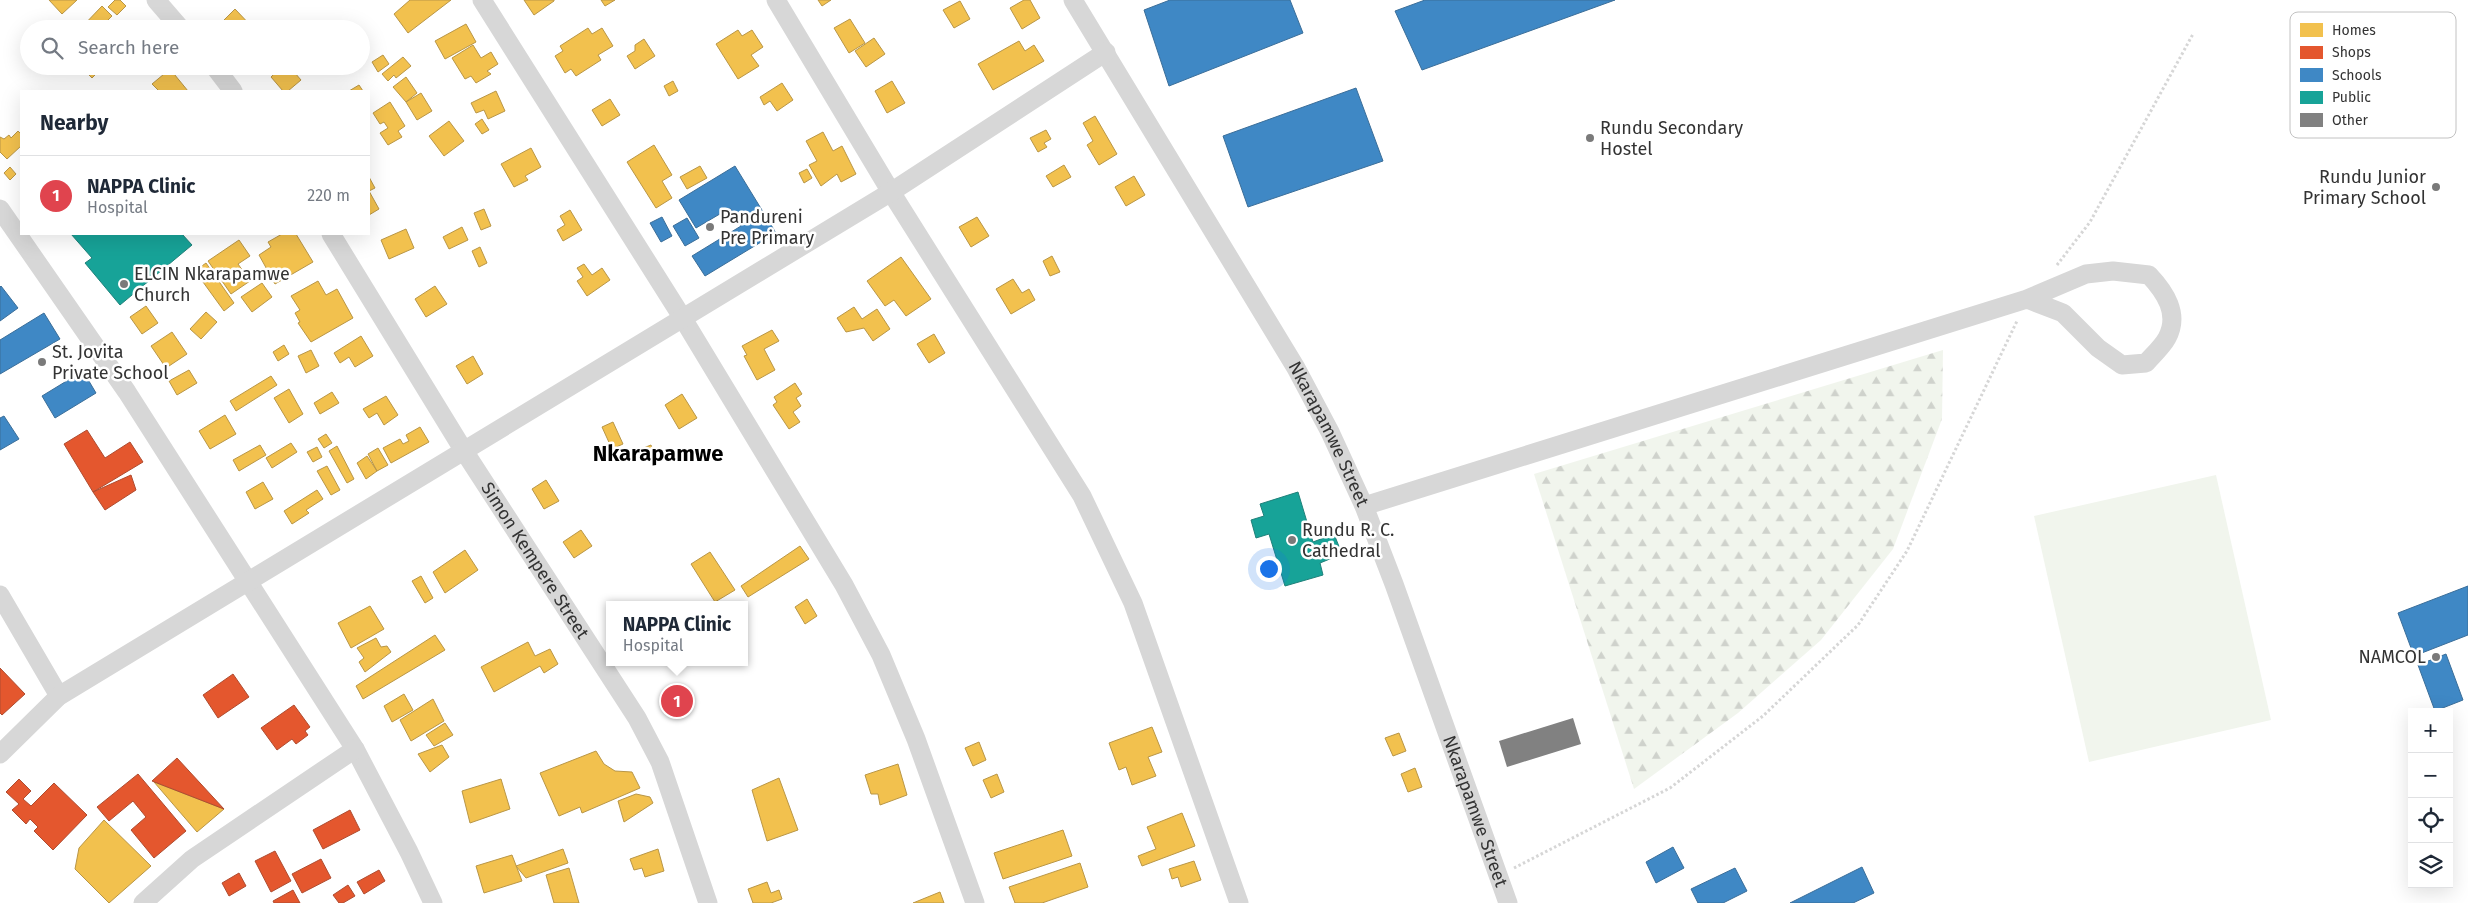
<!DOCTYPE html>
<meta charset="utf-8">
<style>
body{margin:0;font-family:"Fira Sans",sans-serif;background:#f2f2f3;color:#1f2937}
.controls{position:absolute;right:15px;bottom:15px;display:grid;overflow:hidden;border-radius:0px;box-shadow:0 5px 20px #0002}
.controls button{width:45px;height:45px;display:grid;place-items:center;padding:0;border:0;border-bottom:1px solid #e0e1e3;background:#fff;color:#1f2937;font:25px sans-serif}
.you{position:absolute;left:1268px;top:568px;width:18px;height:18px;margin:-12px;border:4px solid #fff;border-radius:50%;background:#1a73e8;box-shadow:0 0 0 8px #1a73e833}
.badge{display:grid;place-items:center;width:32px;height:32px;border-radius:50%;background:#7a7a7a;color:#fff;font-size:16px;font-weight:700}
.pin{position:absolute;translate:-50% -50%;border:2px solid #fff;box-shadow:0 1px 5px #0006}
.popup{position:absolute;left:606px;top:601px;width:142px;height:65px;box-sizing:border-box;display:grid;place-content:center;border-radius:0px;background:#fff;filter:drop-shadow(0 1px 4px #0005);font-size:16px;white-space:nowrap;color:#747a83}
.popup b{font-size:19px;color:#1f2937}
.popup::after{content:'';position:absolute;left:50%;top:100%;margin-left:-10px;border:10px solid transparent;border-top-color:#fff}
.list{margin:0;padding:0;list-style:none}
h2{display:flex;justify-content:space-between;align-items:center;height:65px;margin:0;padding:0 20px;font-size:21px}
h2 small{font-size:16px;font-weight:400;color:#747a83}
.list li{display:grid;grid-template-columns:32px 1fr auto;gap:15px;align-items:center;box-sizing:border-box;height:80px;padding:0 20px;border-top:1px solid #e0e1e3}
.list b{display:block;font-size:19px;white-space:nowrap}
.list p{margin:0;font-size:16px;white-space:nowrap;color:#747a83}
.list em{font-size:16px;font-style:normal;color:#747a83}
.icon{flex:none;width:28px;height:28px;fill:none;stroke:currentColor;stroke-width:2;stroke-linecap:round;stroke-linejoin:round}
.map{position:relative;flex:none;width:2468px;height:903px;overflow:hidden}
.search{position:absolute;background:#fff;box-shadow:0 5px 20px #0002;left:20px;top:20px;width:350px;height:55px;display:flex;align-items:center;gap:12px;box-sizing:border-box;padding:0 18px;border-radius:28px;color:#747a83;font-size:19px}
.panel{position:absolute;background:#fff;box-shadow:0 5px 20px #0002;left:20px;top:90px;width:350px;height:145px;border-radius:0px}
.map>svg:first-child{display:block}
.forest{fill:url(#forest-firs)}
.garden{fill:#f1f5ed}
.homes{fill:#f2c14e;stroke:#b99646}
.shops{fill:#e4572e;stroke:#af4c30}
.schools{fill:#3f88c5;stroke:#3b6e99}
.public{fill:#17a398;stroke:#1f817a}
.building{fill:#818181}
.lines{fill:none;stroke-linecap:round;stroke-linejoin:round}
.path{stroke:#d6d6d6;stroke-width:3;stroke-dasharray:2.5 2.5;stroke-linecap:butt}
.minor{stroke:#d7d7d7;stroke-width:19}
.poi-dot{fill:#7a7a7a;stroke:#fff;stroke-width:2}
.labels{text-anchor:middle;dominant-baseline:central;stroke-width:5;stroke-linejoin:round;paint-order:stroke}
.poi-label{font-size:18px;fill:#333;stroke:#fff;text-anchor:start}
.street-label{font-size:18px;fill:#333;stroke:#fff}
.district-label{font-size:22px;font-weight:bold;fill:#000;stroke:#fff}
.key{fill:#fff;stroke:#c2c2c2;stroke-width:1}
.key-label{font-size:14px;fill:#333}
</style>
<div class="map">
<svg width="2468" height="903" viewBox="0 0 2468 903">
<defs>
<pattern id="forest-firs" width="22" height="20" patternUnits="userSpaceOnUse" patternTransform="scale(1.25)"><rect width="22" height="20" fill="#f1f5ed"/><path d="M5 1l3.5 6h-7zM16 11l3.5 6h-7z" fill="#cfd2cc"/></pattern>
</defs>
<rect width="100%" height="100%" fill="#fff"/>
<!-- forest -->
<path class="forest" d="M1943 350 1942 419 1893 549 1821 640 1738 713 1634 789 1534 474Z"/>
<!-- garden -->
<path class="garden" d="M2216 475 2271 720 2089 762 2034 516Z"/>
<!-- homes -->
<path class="homes" d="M49 0H77L62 14Z
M115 0H120L126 6 117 15 108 7Z
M410 0H451L408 33 394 14Z
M524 0H554V1L534 15Z
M601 0H615L605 6Z
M818 0H831L822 6Z
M1024 0H1030L1040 18 1022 29 1010 8Z
M960 1 970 19 954 28 943 10Z
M102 6 112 16 99 29H80Z
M235 9 254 29H229L222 22Z
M850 19 865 43 849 53 834 28Z
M272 21 279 29H264Z
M122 22 128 29H115Z
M466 24 476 42 445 59 435 41Z
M588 28 592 34 602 28 613 46 598 55 601 60 576 76 571 69 565 73 555 56 563 51 560 46Z
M738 30 742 36 752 30 763 47 751 55 759 66 738 79 716 44Z
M874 38 885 54 866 67 855 51Z
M644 39 655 56 635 69 627 56 635 51V45Z
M1019 41 1025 51 1034 45 1044 61 993 90 978 64Z
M473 45 481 58 491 52 498 64 487 71 491 74 476 83 471 76 465 79 452 58Z
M383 55 389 64 378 72 372 62Z
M403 57 411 66 396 78 394 75 388 81 382 74Z
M97 66 100 70 92 78 81 67Z
M282 66H289L301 80 288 91H283L271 77Z
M170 69 188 91H159L152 84Z
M406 77 417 93 406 102 393 87Z
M673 81 678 91 669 96 664 86Z
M892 81 905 103 887 113 875 91Z
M782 83 793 100 777 111 770 101 764 105 760 97Z
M359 85 363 91H349Z
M496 91 505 111 488 119 484 110 476 113 471 103Z
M421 93 432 111 417 120 406 102Z
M610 99 620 115 602 126 592 110Z
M390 102 405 126 398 131 402 137 388 145 380 133 388 128 384 122 380 124 373 113Z
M1095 116 1117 154 1099 165 1087 145 1093 141 1083 123Z
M482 119 489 130 482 134 475 124Z
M449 121 464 141 444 156 429 136Z
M1046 130 1051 139 1044 143 1047 147 1038 152 1030 138Z
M18 131 21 134V146L7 159 0 152V137L4 139 9 135 11 138Z
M823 132 833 151 842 146 856 174 841 182 837 174 821 186 809 165 817 161 806 141Z
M654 145 672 175 662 181 672 198 656 208 627 162Z
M531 148 541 167 525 176 528 180 514 187 501 164Z
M1064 165 1071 177 1053 187 1046 176Z
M700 166 707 178 687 189 680 177Z
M10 167 16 174 10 180 4 173Z
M807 169 812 178 804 183 799 173Z
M1134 176 1145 195 1126 206 1115 187Z
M369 177 375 188 369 191 379 209 369 215Z
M484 209 491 226 481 230 474 213Z
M570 210 582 230 563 241 557 230 565 225 560 216Z
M977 217 989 236 971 247 959 227Z
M462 227 468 240 449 249 443 237Z
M406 229 414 248 389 259 381 240Z
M282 234H296L313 262 275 284 259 255 271 247 268 242Z
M239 240 250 256 238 264 250 281 231 294 208 261Z
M480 247 487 263 479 267 472 251Z
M1052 256 1060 272 1050 276 1043 261Z
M901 257 931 299 906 316 894 300 885 306 867 281Z
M206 263 234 303 224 311 195 271Z
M584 264 592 275 602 268 610 280 587 296 577 281 583 277 577 268Z
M1013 279 1022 293 1029 289 1035 300 1011 314 996 289Z
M318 281 326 295 337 289 353 318 311 342 298 323 300 322 295 313 300 310 291 296Z
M262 283 272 297 252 312 241 297Z
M435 286 447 304 426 317 415 299Z
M146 306 158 323 142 334 130 317Z
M854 307 862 319 877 309 890 329 873 341 864 328 846 332 837 318Z
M206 312 217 322 201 339 190 329Z
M772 330 779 341 764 349 775 370 757 380 744 356 747 355 742 346Z
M172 332 187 354 166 368 151 346Z
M934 334 945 353 929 363 917 344Z
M361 336 373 356 355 367 349 357 340 363 334 353Z
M284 345 289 354 278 361 273 352Z
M311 350 319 366 306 373 298 356Z
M473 356 483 374 467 384 456 366Z
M189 370 197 383 177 395 169 381Z
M271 376 277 385 236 411 230 401Z
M795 383 802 394 796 398 801 406 793 412 800 422 789 429 773 405 777 402 774 397Z
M289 389 303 414 289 423 274 398Z
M332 392 339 403 320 414 314 403Z
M682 394 697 418 679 429 665 405Z
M386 396 398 415 384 425 377 413 369 418 363 409Z
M225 415 236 434 210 449 199 431Z
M613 422 623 444 612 449 602 427Z
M420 427 429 442 391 463 383 448 400 439 403 444 409 441 406 435Z
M326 434 332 443 324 448 318 439Z
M291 443 297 452 272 468 266 458Z
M260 445 266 455 239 471 233 460Z
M651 445 654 453 641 458 638 450Z
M337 446 354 479 347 483 329 451Z
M317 447 322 457 313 462 307 452Z
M378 448 388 465 377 471 368 454Z
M367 456 377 471 366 479 357 463Z
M327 466 340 490 331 495 317 471Z
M546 480 559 501 544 509 532 489Z
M263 482 273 499 255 509 246 492Z
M317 490 323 499 306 510 309 513 292 524 284 511Z
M581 530 592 546 574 558 563 542Z
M800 546 809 559 748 597 741 586Z
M465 550 478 570 445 593 433 572Z
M710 552 735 590 715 602 691 564Z
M421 576 433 598 425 603 412 581Z
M807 599 817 616 805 624 795 607Z
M370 606 384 629 351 648 338 623Z
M435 635 445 650 363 699 356 686Z
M376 638 381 647 387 646 391 652 365 672 359 662 364 658 357 648Z
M528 642 535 656 550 649 558 664 544 673 540 666 494 692 481 667Z
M404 694 413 710 392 722 384 706Z
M433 699 444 721 411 741 400 720Z
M445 723 453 735 434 746 426 735Z
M1152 727 1162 752 1148 757 1156 776 1132 785 1126 767 1119 770 1109 743Z
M1399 733 1406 751 1393 756 1385 738Z
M979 742 986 760 973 766 965 748Z
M442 745 449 757 430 772 418 754Z
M596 751 604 764 615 771 632 772 640 788 582 813 580 807 559 816 540 773Z
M898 764 907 795 880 805 878 794H871L865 775Z
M1415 768 1422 787 1408 792 1401 774Z
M997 774 1004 792 991 798 983 780Z
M779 778 798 830 767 841 752 790Z
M501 779 510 809 470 823 462 791Z
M154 782 224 809 197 832Z
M636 794 650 797 653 803 624 822 618 801Z
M1182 813 1195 846 1142 866 1138 856 1156 849 1147 827Z
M104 820 151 866 109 903 75 869 79 848Z
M1063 830 1072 856 1003 879 994 853Z
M563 849 568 863 526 878 516 866Z
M658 849 664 871 645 877 642 868 634 870 630 859Z
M512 855 522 881 484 893 476 866Z
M1194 861 1201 880 1181 887 1178 877 1172 879 1169 869Z
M1080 863 1088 887 1042 903H1015L1009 887Z
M569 868 579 903H554L546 875Z
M767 882 771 893 779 890 782 899 771 903H753L748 889Z
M940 892 944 903H913Z"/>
<!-- shops -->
<path class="shops" d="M87 430 105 458 130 442 143 462 93 492 64 444Z
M131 475 136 490 105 510 93 492Z
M0 668 25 694 2 715 0 713Z
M233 674 249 697 218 718 203 695Z
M294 705 310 727 305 731 308 735 296 744 292 739 277 750 261 728Z
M177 758 224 809 152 781Z
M138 774 186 831 154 858 131 830 146 817 133 801 109 821 97 807Z
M19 779 31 791 23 799 31 806 54 783 87 815 53 850 34 831 38 827 30 819 26 824 12 810 19 804 6 792Z
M350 810 360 830 323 849 313 830Z
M275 851 291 881 271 892 255 861Z
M321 859 331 878 302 893 292 874Z
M379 870 385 881 364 894 357 882Z
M239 873 246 886 229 896 222 883Z
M348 885 355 896 343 903H339L333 895Z
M293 890 300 903H274L273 901Z"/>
<!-- schools -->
<path class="schools" d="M1170 0H1290L1303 33 1169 86 1144 10Z
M1425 0H1615L1422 70 1395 11Z
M1356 88 1383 161 1248 207 1223 136Z
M735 166 776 233 705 276 692 256 741 226 730 208 696 228 679 200Z
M662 217 672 236 661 242 650 223Z
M687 218 699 238 685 246 673 226Z
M1 286 18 308 0 321V287Z
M44 313 60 339 0 374V340Z
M83 371 96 393 55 418 42 396Z
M4 416 19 439 0 450V418Z
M2468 586V635L2414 656 2398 613Z
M2446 654 2463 700 2435 711 2418 665Z
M1673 847 1684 868 1656 883 1646 862Z
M1862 867 1874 893 1853 903H1790Z
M1735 868 1747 891 1723 903H1698L1691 889Z"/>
<!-- public -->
<path class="public" d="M71 234H182L192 245 120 305 85 263 92 258Z
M1298 492 1313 542 1334 534 1342 554 1320 563 1323 575 1285 586 1269 534 1256 538 1251 520 1264 516 1260 504Z"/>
<!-- building -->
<path class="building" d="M1573 718 1581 744 1507 767 1499 741Z"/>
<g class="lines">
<!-- path -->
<path class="path" d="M2057 265 2090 222 2193 34
M1514 868 1670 788 1763 716 1858 625 1907 551 2017 321"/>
<!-- minor -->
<g class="minor">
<path d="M156 0 181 29"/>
<path d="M482 0 682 317 844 585 881 655 916 739 975 903"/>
<path d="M776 0 891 192 1082 496 1133 603 1239 903"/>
<path id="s1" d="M1073 0 1296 368 1330 432 1364 506 1394 584 1508 903"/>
<path d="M214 66 233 91"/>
<path d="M0 209 127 392 355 749 409 852 433 903"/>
<path id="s2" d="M331 234 464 451 637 718 660 762 708 903"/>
<path d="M1364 506 2027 299 2063 313 2098 348 2122 365 2146 363C2153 355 2162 347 2167 338 2180 314 2165 292 2149 275L2113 271 2086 274 2027 299"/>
<path d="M0 595 59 696"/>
<path d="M0 754 59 696 891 192 1106 52"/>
<path d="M143 903 192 859 355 749"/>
</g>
</g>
<!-- markers -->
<g class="poi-dot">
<circle cx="1590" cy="138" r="5"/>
<circle cx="2436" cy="187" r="5"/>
<circle cx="710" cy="227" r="5"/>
<circle cx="124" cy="284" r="5"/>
<circle cx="42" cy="362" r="5"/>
<circle cx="1292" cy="540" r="5"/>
<circle cx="2436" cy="657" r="5"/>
</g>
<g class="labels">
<!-- poi labels -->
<g class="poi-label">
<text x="1600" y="128">Rundu Secondary<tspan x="1600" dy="21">Hostel</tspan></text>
<text x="2426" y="177" text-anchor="end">Rundu Junior<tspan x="2426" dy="21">Primary School</tspan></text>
<text x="720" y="217">Pandureni<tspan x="720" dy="21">Pre Primary</tspan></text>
<text x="134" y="274">ELCIN Nkarapamwe<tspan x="134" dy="21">Church</tspan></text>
<text x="52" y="352">St. Jovita<tspan x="52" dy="21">Private School</tspan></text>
<text x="1302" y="530">Rundu R. C.<tspan x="1302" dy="21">Cathedral</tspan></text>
<text x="2426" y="657" text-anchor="end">NAMCOL</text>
</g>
<!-- street labels -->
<g class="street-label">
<text stroke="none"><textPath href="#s1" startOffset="504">Nkarapamwe Street</textPath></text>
<text stroke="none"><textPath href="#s2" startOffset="385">Simon Kempere Street</textPath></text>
<text stroke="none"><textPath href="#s1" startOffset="909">Nkarapamwe Street</textPath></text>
</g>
<!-- district labels -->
<g class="district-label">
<text x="658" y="453">Nkarapamwe</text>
</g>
</g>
<!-- legend -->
<rect x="2290" y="12" width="166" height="126" rx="8" class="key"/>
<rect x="2300" y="23" width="23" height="14" fill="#f2c14e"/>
<rect x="2300" y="46" width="23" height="13" fill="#e4572e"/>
<rect x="2300" y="68" width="23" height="14" fill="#3f88c5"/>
<rect x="2300" y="91" width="23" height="13" fill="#17a398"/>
<rect x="2300" y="113" width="23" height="14" fill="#818181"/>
<g class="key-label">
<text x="2332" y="35">Homes</text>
<text x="2332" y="57">Shops</text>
<text x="2332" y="80">Schools</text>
<text x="2332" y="102">Public</text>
<text x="2332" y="125">Other</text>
</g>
</svg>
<div class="controls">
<button>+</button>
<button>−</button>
<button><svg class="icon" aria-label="locate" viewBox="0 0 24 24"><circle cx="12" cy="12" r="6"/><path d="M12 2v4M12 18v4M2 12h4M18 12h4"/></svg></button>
<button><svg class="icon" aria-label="layers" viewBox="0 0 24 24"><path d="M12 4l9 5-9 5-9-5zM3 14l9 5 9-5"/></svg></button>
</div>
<div class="you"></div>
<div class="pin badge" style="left:677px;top:701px;background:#e0444e">1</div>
<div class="popup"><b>NAPPA Clinic</b>Hospital</div>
<div class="search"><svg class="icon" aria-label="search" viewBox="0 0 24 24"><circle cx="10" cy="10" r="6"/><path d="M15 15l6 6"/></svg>Search here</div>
<section class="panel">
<h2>Nearby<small></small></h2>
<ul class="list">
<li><span class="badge" style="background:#e0444e">1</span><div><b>NAPPA Clinic</b><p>Hospital</p></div><em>220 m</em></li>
</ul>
</section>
</div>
